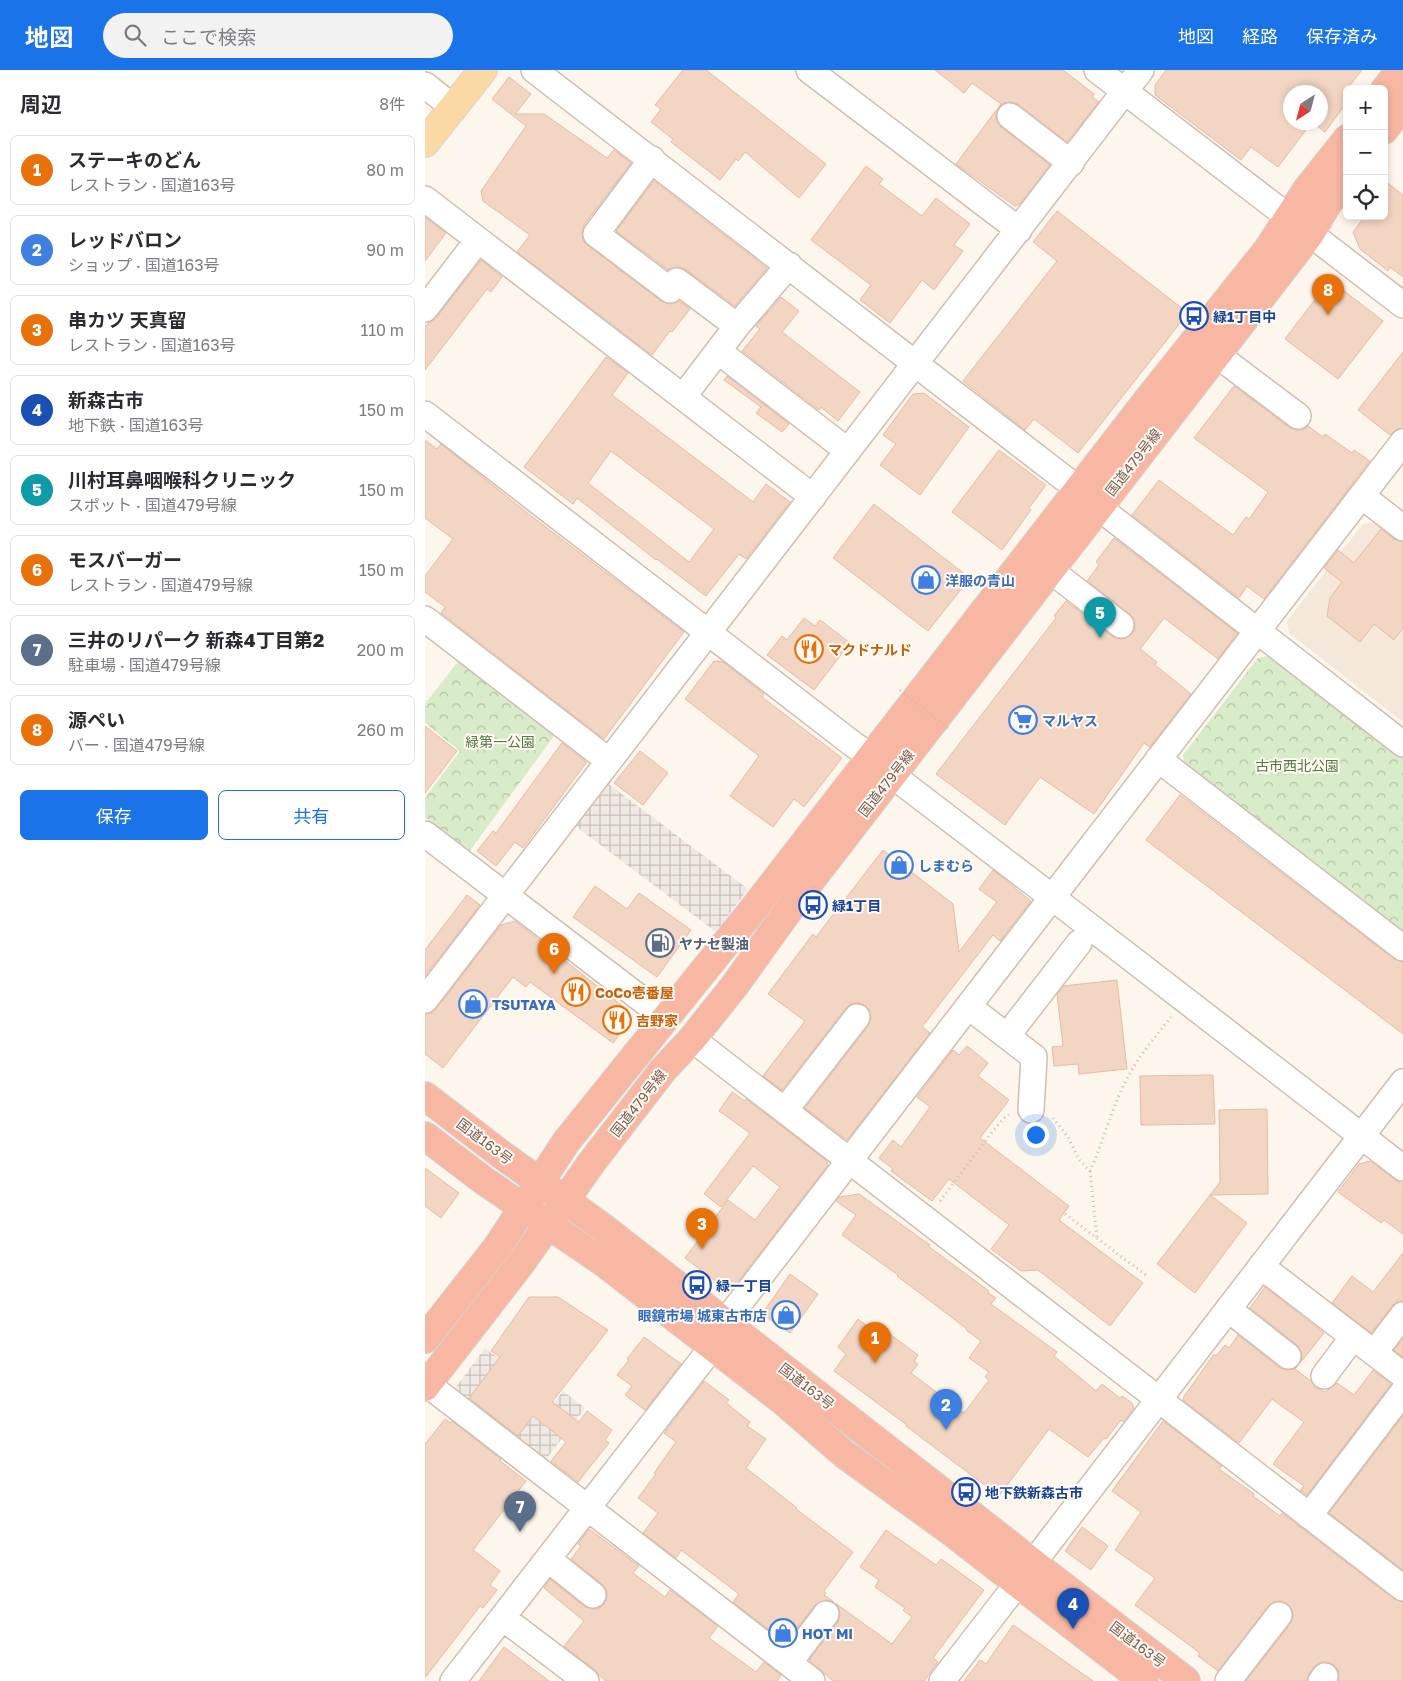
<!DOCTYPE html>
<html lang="ja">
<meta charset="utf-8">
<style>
body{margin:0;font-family:"Golos Text","Noto Sans JP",sans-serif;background:#f2f2f3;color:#2b2b33}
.controls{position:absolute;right:15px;top:15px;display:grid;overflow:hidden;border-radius:8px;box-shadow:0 2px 8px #0003}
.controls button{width:45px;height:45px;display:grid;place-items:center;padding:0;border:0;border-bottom:1px solid #e1e1e2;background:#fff;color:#2b2b33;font:25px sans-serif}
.compass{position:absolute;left:858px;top:15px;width:45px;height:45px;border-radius:50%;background:#fff;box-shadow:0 2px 8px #0003;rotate:216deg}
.you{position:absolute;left:610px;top:1064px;width:18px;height:18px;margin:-12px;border:4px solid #fff;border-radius:50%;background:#1a73e8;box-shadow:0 0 0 8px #1a73e833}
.badge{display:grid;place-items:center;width:32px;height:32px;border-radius:50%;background:#1a73e8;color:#fff;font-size:16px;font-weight:700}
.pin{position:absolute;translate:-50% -41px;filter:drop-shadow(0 1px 2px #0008)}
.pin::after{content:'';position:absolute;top:26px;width:18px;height:15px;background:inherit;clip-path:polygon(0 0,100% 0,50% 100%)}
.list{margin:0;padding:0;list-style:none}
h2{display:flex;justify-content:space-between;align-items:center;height:65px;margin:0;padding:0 20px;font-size:21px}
h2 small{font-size:16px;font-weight:400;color:#7c7c81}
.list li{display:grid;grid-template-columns:32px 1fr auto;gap:15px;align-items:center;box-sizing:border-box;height:70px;margin:0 10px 10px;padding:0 10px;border:1px solid #e1e1e2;border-radius:8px}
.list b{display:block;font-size:19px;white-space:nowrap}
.list p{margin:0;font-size:16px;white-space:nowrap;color:#7c7c81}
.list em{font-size:16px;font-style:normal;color:#7c7c81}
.actions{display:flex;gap:10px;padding:15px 20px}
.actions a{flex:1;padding:11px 0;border:1px solid #1a73e8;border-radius:8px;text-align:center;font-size:18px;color:#1a73e8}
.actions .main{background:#1a73e8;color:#fff}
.icon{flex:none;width:28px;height:28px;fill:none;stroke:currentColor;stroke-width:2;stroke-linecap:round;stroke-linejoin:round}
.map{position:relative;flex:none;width:978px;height:1611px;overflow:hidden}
header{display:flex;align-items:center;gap:30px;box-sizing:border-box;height:70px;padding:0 25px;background:#1a73e8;color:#fff}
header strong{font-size:24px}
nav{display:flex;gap:28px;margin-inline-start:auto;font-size:18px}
.search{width:350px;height:45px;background:#f2f2f3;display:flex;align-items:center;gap:12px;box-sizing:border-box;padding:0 18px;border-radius:28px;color:#7c7c81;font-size:19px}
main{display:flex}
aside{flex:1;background:#fff}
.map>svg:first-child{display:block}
.residential{fill:#f5e8da}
.industrial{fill:url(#industrial-grid)}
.forest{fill:url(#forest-crowns)}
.building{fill:#f3d5c3;stroke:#e6bba3;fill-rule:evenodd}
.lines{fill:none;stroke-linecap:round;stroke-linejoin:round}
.minor-casing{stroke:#d1beb0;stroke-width:28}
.major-casing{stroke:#dad1cd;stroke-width:30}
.highway-casing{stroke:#dad1cd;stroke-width:30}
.path{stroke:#d9b8a5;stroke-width:3;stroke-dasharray:1 4;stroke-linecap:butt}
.minor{stroke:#fff;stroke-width:25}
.major{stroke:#fbd9a5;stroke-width:28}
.highway{stroke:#f7b7a3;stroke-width:28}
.path-bridge{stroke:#d9b8a5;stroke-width:3;stroke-dasharray:1 4;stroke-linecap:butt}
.labels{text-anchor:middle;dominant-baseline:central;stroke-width:4;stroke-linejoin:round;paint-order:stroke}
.transit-label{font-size:14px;font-weight:bold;fill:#164399;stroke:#fffaf3;text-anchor:start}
.street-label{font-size:14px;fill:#7a5c4d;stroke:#fffaf3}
.shop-label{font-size:14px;font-weight:bold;fill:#366cbe;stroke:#fffaf3;text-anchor:start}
.food-label{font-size:14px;font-weight:bold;fill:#c56008;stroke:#fffaf3;text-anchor:start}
.park-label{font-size:14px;fill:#537a41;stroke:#fffaf3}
.service-label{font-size:14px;font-weight:bold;fill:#4e5e75;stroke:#fffaf3;text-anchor:start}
</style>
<header>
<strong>地図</strong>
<div class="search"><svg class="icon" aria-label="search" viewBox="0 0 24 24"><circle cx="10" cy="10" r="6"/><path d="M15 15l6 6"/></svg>ここで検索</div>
<nav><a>地図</a><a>経路</a><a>保存済み</a></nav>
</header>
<main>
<aside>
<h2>周辺<small>8件</small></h2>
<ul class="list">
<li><span class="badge" style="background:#e8710a">1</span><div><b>ステーキのどん</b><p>レストラン · 国道163号</p></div><em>80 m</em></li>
<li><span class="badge" style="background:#3f7fe0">2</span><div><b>レッドバロン</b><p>ショップ · 国道163号</p></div><em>90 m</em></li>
<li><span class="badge" style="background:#e8710a">3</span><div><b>串カツ 天真留</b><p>レストラン · 国道163号</p></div><em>110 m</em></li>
<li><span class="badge" style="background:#1a4fb4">4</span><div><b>新森古市</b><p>地下鉄 · 国道163号</p></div><em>150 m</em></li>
<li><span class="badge" style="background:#0f9aa8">5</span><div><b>川村耳鼻咽喉科クリニック</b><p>スポット · 国道479号線</p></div><em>150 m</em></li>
<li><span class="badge" style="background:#e8710a">6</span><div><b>モスバーガー</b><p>レストラン · 国道479号線</p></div><em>150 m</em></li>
<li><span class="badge" style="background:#5c6f8a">7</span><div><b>三井のリパーク 新森4丁目第2</b><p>駐車場 · 国道479号線</p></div><em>200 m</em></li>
<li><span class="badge" style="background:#e8710a">8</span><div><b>源ぺい</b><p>バー · 国道479号線</p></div><em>260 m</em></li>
</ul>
<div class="actions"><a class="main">保存</a><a>共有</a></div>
</aside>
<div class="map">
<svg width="978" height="1611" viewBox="0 0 978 1611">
<defs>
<pattern id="industrial-grid" width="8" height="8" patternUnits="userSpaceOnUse" patternTransform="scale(1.25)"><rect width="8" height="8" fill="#efe9e4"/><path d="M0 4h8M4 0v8" fill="none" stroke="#c7c0bb"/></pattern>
<pattern id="forest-crowns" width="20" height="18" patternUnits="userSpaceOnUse" patternTransform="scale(1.25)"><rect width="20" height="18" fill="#d8ecc9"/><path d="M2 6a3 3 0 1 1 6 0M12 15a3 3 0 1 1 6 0" fill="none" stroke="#b4c2a5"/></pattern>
</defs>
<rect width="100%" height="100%" fill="#fdf6ec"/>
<!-- residential -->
<path class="residential" d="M952 452 978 472V652L864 563 862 551 938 454Z"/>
<!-- industrial -->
<path class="industrial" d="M181 712 323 819 291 862 149 755Z
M60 1278 130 1331 138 1321 160 1338 120 1391 28 1321Z"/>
<!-- forest -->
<path class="forest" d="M847 585 978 685V868L760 701 758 685 833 588Z
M34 590 132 662 44 782 0 747V728L35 681 0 653V634Z"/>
<!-- building -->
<path class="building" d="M258 0H281L401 94 374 128 320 82 313 91 311 89 295 110 246 72 248 69 226 52 236 39 230 35Z
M510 0H638L669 24 667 27 674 32 642 72 593 34 586 32 579 33 574 37 571 45 572 52 576 57 625 95 596 133 590 136 531 94 576 34 547 13 539 23Z
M741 0H937L922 19V32L900 62 887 52H896V22H866V52H887L853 97 826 77 816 90 730 25V15Z
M84 7 106 24 90 44H119L182 88 189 80 206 93 159 155 157 163 158 170 162 175 236 231 244 234 250 233 254 231 265 239 247 262 245 261 227 285 92 182 105 165 58 131 56 121 101 56 67 29Z
M441 96 458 109 454 114 497 146 511 128 545 154 529 175 538 181 509 220 497 210 465 253 435 230 446 215 386 170Z
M959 110 978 125V207L965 197 963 201 935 179 928 162 940 146H959Z
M229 111 342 198 310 236 260 199 253 197 247 198 243 200 191 161Z
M632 141 763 243 653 383 609 349 600 360 538 311 632 191 608 172Z
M0 147 21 163 0 191Z
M56 190 77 207 66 222 62 219 0 300V256L11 248Z
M905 210 958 251 913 309 860 269Z
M356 227 374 241 357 262 435 322 413 351 396 337 394 340 317 281 335 259 331 256Z
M978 282V358L972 359 965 365 933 340Z
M181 287 203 303 187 325 328 432 341 414 365 432 321 489 314 484 281 526 232 489 231 490 152 428 148 434 99 397ZM186 381 289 459 264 492 163 413Z
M302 306 364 354 357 362 331 343 336 337 299 310Z
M809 316 865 358 871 360H878L883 356 898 367 900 364 927 383 929 380 945 391 839 529 822 516 814 528 707 445 734 410 808 465 821 447 824 449 843 422 769 368Z
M499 323 544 357 495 425 455 395 471 374 458 365 488 324Z
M0 370 12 379 16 374 105 445 259 562 179 669 16 543 20 537 0 522V506L28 469 0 448Z
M574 380 621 415 604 438 606 440 577 480 527 442Z
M449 434 545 508 503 561 408 488Z
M956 459 969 469 978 472V558L969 570 949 554 935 572 902 546 905 528 917 512 899 498 913 480 929 493Z
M689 468 812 563 793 589 739 548 715 579 732 592 730 595 766 624 725 677 719 673 669 744 615 707 580 755 511 704 631 548 629 546 641 531 688 567 695 569 701 568 708 563 710 556 709 549 705 544 662 511 674 495 671 492Z
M379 548 390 556 395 550 425 573 389 620 342 585 357 566 362 570Z
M289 591 298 592 339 624 337 627 417 688 379 737 369 729 348 757 305 726 334 686 260 629Z
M0 656 32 681 0 723Z
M137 673 161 692V693L98 778 90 772 71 796 52 781 68 761 71 763Z
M215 681 243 703 218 735 189 713Z
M755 725 969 889 978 892V964L721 770Z
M458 780 528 834 534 882 572 832 554 819 568 800 606 831 575 871 568 865 497 957 505 963 422 1070 380 1038 443 956 446 948 445 941 440 935 433 933 426 934 421 938 357 1020 338 1006 380 951 343 924 388 864 391 867Z
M170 816 202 839 214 823 266 860 232 907 148 847Z
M42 825 55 835 0 906V880Z
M90 851 201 939 206 950 188 973 105 912 101 917 88 907 18 998 0 984V944L6 943 11 939 76 855Z
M692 910 702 999 654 1004 653 994 629 996 627 977 638 976 632 924 638 916Z
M542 976 563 993 553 1006 584 1030 555 1068 644 1136 634 1150 718 1213 685 1256 613 1200 596 1201 566 1179 584 1155 524 1109 507 1131 466 1101 468 1099 454 1088 468 1070 476 1077 505 1037 492 1027 528 980 534 985Z
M788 1005 790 1054 716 1055 715 1006Z
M307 1022 320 1031 321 1029 402 1091V1096L305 1222 260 1188 303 1130 330 1150 355 1117 328 1096 296 1137 279 1124 325 1063 294 1041Z
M842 1039 843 1124 785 1125 795 1112 794 1040Z
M945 1091 969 1109 978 1114V1164L959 1150 956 1153 913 1122 934 1094Z
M0 1098 34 1123 16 1148 0 1136Z
M434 1124 505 1175 503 1176 564 1221 563 1223 571 1228 566 1234 632 1282 629 1286 671 1321 677 1314 695 1328 697 1326 707 1333 709 1338 698 1352 696 1350 681 1369 679 1368 663 1387 624 1359 574 1426 481 1356 482 1355 409 1301 421 1284 413 1277 433 1249 446 1259 450 1253 493 1285 489 1291 493 1294 486 1303 539 1343 564 1310 560 1307 564 1302 544 1288 556 1271 541 1260 542 1259 472 1206 473 1205 417 1165 431 1145 411 1131 414 1127Z
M785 1125 822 1153 770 1223 732 1194Z
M978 1183V1231L972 1232 967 1236 946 1263 907 1233 927 1206 948 1222Z
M365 1204 393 1224 365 1263 337 1244Z
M840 1217 899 1263 875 1293 877 1288 876 1281 872 1275 825 1238Z
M104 1227H133L183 1260 127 1332 154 1352 162 1341 187 1360 180 1370 184 1373 153 1412 126 1391 141 1372 108 1346 93 1366 44 1328 75 1287 66 1281Z
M813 1265 855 1298 861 1300 868 1299 872 1297 870 1299 886 1311 890 1317 900 1322 912 1313 929 1325 948 1300 966 1314 882 1425 875 1420 879 1416 848 1394 879 1352 847 1329 814 1373 759 1331 758 1328 789 1284 791 1286 800 1275 804 1278Z
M219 1267 256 1294 220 1340 200 1325 207 1316 192 1305 204 1290 202 1289Z
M978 1269V1287L969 1280Z
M279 1311 304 1330 301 1333 325 1352 322 1356 341 1369 321 1398 372 1438 371 1439 428 1482 399 1521 401 1523 399 1525 409 1532 402 1530 396 1531 390 1535 361 1573 308 1532 314 1524 256 1480 251 1488 218 1463 233 1443 213 1428 231 1404 229 1403 251 1372 239 1363Z
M978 1346V1500L904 1443Z
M20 1349 26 1353 27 1351 76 1389 74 1390 101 1411 48 1480 75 1501 65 1515 72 1520 58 1538 55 1536 0 1608V1374Z
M738 1351 797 1396 794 1399 829 1424 828 1426 855 1446 857 1443 969 1529 978 1532V1611H913V1600L909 1595 902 1592H895L889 1597 885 1602 882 1611H821L866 1553 868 1546 867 1540 863 1534 856 1531 849 1532 843 1536 793 1601 773 1586 775 1583 710 1535 730 1508 690 1480 716 1442 687 1421Z
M657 1457 683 1476 666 1500 640 1481Z
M164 1459 214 1496 208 1503 240 1527 245 1520 293 1556 284 1568 331 1602 339 1592 356 1605 352 1611H181L174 1605 170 1600 139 1576 159 1551 119 1518 125 1509 159 1536 166 1539H173L179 1534 182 1527V1520L177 1514 146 1489 156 1476 153 1474Z
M461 1460 511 1495 516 1489 559 1520 508 1588 513 1592 499 1611H408L384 1590 413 1552 415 1545 414 1539 410 1533 467 1574 487 1547 478 1540 480 1538 450 1517 454 1510 435 1497Z
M588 1555 668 1611H539L555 1590 561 1594Z
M79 1577 124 1611H54Z"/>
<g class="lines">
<defs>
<path id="minor" d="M109 0 653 419
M384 0 594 160
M672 0 978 235
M0 15 29 38
M585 46 646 93
M227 89 171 164 245 220 252 211 312 256
M0 129 388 427
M0 239 53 170
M293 281 423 381
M792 285 873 346
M258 327 312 256 364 195
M0 344 429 675 447 687
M937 426 978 458
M673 437 978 674
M625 500 696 555
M0 549 184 691
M733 689 978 878
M467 705 628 828 978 1098
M0 764 241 948
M0 930 716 0
M544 937 609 987 606 1040
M582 966 654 873
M267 969 978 1518
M360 1040 432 947
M836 1196 978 1305
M803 1239 863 1286
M300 1252 978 372
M949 1283 978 1245
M899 1306 928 1267
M2 1314 387 1611
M884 1446 978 1322
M123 1489 168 1525
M608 1493 978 1012
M78 1548 161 1611
M364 1593 401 1544
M28 1611 288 1276
M517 1611 593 1513
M803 1611 854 1545
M896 1611 900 1606"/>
<path id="major" d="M0 73 58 0"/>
<path id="highway" d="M959 21 975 0
M959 60 978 35
M0 1026 77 1085 180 1159 608 1493 761 1611
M0 1066 58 1110 178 1192 358 1331 419 1384 524 1460 719 1611
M0 1269 73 1176 141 1072 330 837 721 332 843 179 883 118 922 69
M0 1317 96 1193 167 1092 238 1000 267 969 310 915 376 823 885 164 903 133 922 109"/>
</defs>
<!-- minor casing -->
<use href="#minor" class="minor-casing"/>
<!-- major casing -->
<use href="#major" class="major-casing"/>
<!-- highway casing -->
<use href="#highway" class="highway-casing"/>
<!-- path -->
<path class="path" d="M628 1048 643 1067 654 1090 665 1101C677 1075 684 1047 696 1021 708 993 727 971 746 947
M665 1101 672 1168
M515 1131 568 1061 578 1049 584 1045
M640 1144 722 1206"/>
<!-- minor -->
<use href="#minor" class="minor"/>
<!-- major -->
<use href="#major" class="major"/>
<!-- highway -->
<use href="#highway" class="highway"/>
<!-- path-bridge -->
<path class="path-bridge" d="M475 620 525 660"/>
</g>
<!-- icons -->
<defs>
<symbol id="bus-ring" viewBox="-11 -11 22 22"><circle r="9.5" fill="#fffaf3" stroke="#1a4fb4" stroke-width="1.5"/><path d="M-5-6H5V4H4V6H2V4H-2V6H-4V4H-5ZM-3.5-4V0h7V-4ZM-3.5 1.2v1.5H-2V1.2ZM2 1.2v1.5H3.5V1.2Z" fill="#1a4fb4"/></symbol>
<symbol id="shop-ring" viewBox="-11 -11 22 22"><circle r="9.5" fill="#fffaf3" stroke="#3f7fe0" stroke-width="1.5"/><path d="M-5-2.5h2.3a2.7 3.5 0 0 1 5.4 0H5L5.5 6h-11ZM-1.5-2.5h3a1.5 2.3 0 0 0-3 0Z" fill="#3f7fe0"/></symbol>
<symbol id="restaurant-ring" viewBox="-11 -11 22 22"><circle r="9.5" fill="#fffaf3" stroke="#e8710a" stroke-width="1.5"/><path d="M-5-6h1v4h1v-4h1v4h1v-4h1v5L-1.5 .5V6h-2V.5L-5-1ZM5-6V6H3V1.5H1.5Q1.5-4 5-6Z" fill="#e8710a"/></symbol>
<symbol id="supermarket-ring" viewBox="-11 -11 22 22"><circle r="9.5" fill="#fffaf3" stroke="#3f7fe0" stroke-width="1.5"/><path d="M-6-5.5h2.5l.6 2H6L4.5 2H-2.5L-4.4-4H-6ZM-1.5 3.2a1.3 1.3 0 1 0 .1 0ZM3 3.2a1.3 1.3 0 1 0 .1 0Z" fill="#3f7fe0"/></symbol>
<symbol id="fuel-ring" viewBox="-11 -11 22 22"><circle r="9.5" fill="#fffaf3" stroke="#5c6f8a" stroke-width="1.5"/><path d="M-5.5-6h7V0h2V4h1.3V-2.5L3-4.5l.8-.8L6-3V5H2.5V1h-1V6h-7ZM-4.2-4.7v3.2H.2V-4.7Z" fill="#5c6f8a"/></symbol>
</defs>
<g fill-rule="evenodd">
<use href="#bus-ring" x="753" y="230" width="32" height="32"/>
<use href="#shop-ring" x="485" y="494" width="32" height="32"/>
<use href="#restaurant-ring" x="368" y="563" width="32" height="32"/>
<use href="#supermarket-ring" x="582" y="634" width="32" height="32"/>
<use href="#shop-ring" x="458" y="779" width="32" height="32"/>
<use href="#bus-ring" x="372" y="819" width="32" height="32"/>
<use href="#fuel-ring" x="219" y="857" width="32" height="32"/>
<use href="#restaurant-ring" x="135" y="906" width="32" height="32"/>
<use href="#shop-ring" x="32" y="918" width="32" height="32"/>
<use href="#restaurant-ring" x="176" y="934" width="32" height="32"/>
<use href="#bus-ring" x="256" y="1199" width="32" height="32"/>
<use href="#shop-ring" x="345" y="1229" width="32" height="32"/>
<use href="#bus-ring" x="525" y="1406" width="32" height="32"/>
<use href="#shop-ring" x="342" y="1547" width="32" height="32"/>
</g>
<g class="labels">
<!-- transit labels -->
<g class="transit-label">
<text x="788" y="246">緑1丁目中</text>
<text x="407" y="835">緑1丁目</text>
<text x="291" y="1215">緑一丁目</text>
<text x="560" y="1422">地下鉄新森古市</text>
</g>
<!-- street labels -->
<g class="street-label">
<text transform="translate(708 392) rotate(-52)">国道479号線</text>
<text transform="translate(461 713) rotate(-52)">国道479号線</text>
<text transform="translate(213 1033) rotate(-52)">国道479号線</text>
<text transform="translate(60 1071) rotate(37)">国道163号</text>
<text transform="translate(382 1316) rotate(38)">国道163号</text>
<text transform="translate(713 1574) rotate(37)">国道163号</text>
</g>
<!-- shop labels -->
<g class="shop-label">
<text x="520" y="510">洋服の青山</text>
<text x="617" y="650">マルヤス</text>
<text x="493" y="795">しまむら</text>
<text x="67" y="934">TSUTAYA</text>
<text x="342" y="1245" text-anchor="end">眼鏡市場 城東古市店</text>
<text x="377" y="1563">HOT MI</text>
</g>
<!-- food labels -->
<g class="food-label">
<text x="403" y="579">マクドナルド</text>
<text x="170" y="922">CoCo壱番屋</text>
<text x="211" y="950">吉野家</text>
</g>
<!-- park labels -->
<g class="park-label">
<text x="75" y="671">緑第一公園</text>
<text x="872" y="695">古市西北公園</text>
</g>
<!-- service labels -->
<g class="service-label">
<text x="254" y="873">ヤナセ製油</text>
</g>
</g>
</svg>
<div class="controls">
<button>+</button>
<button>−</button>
<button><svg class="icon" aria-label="locate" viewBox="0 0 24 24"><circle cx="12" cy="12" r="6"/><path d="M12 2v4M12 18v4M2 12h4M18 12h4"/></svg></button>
</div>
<svg class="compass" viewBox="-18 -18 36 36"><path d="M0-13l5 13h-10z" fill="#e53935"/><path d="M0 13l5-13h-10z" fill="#7c7c81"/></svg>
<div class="you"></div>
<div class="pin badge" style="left:450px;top:1293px;background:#e8710a">1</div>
<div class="pin badge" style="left:521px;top:1360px;background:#3f7fe0">2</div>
<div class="pin badge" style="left:277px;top:1179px;background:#e8710a">3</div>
<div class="pin badge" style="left:648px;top:1559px;background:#1a4fb4">4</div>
<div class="pin badge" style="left:675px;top:568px;background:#0f9aa8">5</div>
<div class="pin badge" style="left:129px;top:904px;background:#e8710a">6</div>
<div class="pin badge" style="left:95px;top:1462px;background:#5c6f8a">7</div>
<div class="pin badge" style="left:903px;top:245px;background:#e8710a">8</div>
</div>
</main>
